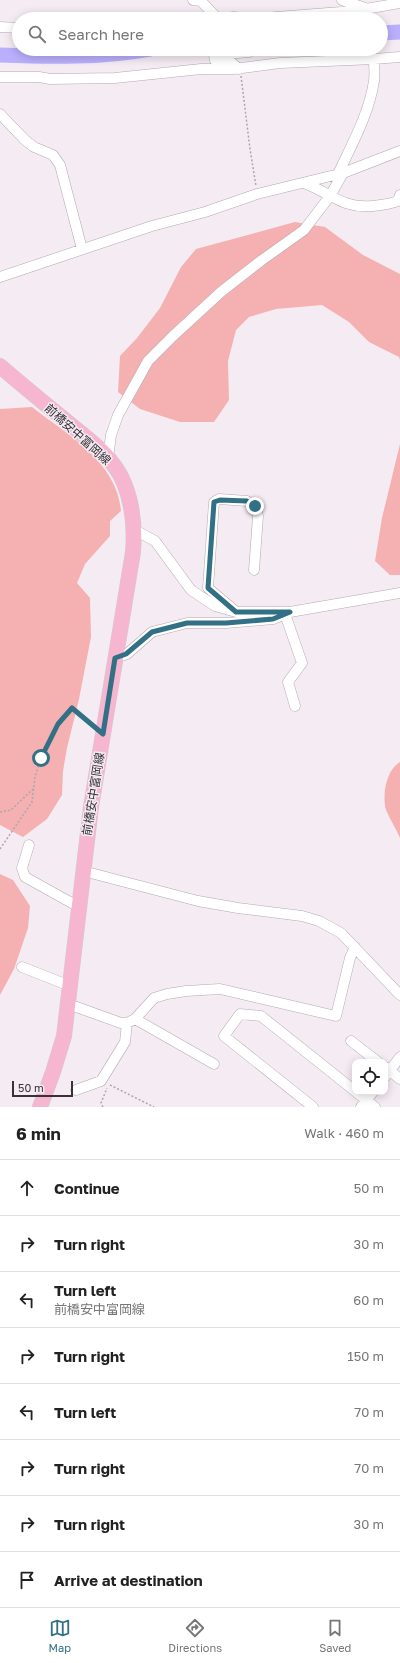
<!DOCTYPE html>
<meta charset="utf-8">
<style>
body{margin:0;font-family:"Golos Text","Noto Sans JP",sans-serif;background:#f6f6f6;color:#222}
.controls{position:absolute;right:12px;bottom:12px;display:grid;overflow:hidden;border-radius:8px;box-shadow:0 2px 10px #0003}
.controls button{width:36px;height:36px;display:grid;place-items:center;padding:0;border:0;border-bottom:1px solid #e0e0e0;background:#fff;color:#222;font:20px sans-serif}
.scale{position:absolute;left:12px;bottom:10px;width:61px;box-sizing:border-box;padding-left:4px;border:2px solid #363235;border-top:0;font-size:11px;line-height:14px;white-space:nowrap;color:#363235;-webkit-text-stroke:3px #f5ebf3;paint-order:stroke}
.stop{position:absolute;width:12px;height:12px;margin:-9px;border:3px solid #317085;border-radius:50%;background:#fff}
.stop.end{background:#317085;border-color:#fff;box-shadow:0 1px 4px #0008}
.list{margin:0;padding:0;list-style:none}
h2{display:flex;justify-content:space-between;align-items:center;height:52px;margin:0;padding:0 16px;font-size:17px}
h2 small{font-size:13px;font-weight:400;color:#767676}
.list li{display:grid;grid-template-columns:26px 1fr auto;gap:12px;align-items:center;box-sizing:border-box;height:56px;padding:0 16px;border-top:1px solid #e0e0e0}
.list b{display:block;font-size:15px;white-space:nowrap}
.list p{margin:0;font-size:13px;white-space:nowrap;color:#767676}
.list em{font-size:13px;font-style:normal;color:#767676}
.icon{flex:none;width:22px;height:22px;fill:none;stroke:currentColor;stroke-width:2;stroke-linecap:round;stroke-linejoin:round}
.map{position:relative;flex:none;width:400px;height:1107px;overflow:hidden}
.search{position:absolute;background:#fff;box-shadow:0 2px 10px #0003;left:12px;right:12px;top:12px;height:44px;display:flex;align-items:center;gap:10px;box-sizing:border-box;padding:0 14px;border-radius:22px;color:#767676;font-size:15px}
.sheet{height:500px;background:#fff}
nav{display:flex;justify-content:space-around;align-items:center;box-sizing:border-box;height:56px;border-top:1px solid #e0e0e0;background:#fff;font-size:11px;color:#767676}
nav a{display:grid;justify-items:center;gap:2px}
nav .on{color:#317085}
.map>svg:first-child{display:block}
.green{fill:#f5b0b1}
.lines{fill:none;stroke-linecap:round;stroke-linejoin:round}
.river{stroke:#b9affd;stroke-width:15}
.street-casing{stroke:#b3aab1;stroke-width:11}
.primary-casing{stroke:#cfcecf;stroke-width:16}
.path{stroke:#aea6ac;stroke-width:1.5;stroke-dasharray:2 2;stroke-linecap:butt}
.street{stroke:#fff;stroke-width:10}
.primary{stroke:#f6b6d0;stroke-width:15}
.route{stroke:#317085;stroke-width:5}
.labels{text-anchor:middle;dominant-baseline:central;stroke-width:3;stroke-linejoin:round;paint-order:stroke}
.street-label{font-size:12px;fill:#363235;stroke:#f5ebf3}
</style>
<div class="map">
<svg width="400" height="1107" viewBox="0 0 400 1107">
<rect width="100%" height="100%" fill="#f5ebf3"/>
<!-- green -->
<path class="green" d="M295 222 325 227 363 255 400 274V360L399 357 369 342 349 322 322 305 276 309 249 317 236 330 228 361 229 400 214 422H180L140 409 118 392 120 356 137 338 160 308 181 267 196 249Z
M32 407C68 435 117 462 121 511L110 521V536L85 564 77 583 90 598 91 637 79 699 67 748 63 771 62 795 47 819 23 837 0 825V409Z
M400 444V575H390L375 561 382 518Z
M400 762V838C396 829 390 819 386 810 382 795 386 770 400 762Z
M0 874 13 880 30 906 28 928 14 969 0 995Z"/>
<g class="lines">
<!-- river -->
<path class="river" d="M381 33 400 32
M0 55C49 57 101 58 150 49"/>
<defs>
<path id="street" d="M193 0 201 1 218 19
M342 0 365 8
M218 19 234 17 252 19 354 11 400 3
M0 27 19 28
M239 69 232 63 215 60 214 55 249 52V49
M0 77H39L50 79 115 78 201 69H234L280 63 374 59 400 57
M0 114 25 140 34 147 53 155 60 165 82 249
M338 174C352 144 369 114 374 81 375 74 374 66 374 59
M304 183C331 193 342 209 373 206 382 205 390 204 398 201L400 195
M0 277 152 226 205 212 257 194 343 173 400 151
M108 458 111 435 118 415 148 361 173 336 222 291 262 260 304 230 330 196 343 173
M135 530 155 541 191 590 215 606 236 612H290L400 593
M234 610 208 588 214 502 219 499 247 501 255 506 258 516 254 570
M285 614 302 663 288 682 295 706
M115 658 127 654 152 632 187 623H226L273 619 286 614
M29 845 22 868 25 877 79 907
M83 871 198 901 238 908 302 916 319 921 341 933 400 995
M22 967 70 986
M68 1004 121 1023H127L135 1019 154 998 167 994 186 991 220 989 336 1016 350 958 355 947
M135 1019 214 1064
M351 1041 378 1062
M385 1067 400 1079
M385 1077 400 1057
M76 1090 101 1081 125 1042 127 1023
M356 1092 375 1107
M313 1107 224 1036 240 1014 261 1016 355 1091
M361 1107 373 1092"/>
<path id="primary" d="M0 366C22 385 44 403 66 421 87 438 114 457 124 483 133 505 135 528 133 552L91 807 64 1036 53 1072 40 1107"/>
</defs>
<!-- street casing -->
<use href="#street" class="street-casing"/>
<!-- primary casing -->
<use href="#primary" class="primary-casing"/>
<!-- path -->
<path class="path" d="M241 76 250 149 256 186
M0 812 11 810 33 789
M0 849 32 802 35 777 41 758 58 724 73 708 92 725
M110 1085 154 1107
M103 1107 101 1103 107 1088"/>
<!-- street -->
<use href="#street" class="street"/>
<!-- primary -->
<use href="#primary" class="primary"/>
</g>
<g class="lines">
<!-- route -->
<path class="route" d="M41 758 58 724 72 708 103 734 115 658 126 654 152 632 187 623H226L273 619 290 612H236L208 588 214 502 220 500 247 501 255 506"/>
</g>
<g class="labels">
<!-- street labels -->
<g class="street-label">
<text transform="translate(78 434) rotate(42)">前橋安中富岡線</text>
<text transform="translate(93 794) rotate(-81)">前橋安中富岡線</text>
</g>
</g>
</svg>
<div class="controls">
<button><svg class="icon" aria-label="locate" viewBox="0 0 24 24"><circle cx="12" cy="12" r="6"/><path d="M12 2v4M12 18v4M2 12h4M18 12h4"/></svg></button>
</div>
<div class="scale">50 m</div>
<div class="stop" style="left:41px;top:758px"></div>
<div class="stop end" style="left:255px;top:506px"></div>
<div class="search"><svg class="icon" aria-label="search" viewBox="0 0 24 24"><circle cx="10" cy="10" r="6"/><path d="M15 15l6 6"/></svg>Search here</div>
</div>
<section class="sheet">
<h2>6 min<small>Walk · 460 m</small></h2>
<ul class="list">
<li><svg class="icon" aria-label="ahead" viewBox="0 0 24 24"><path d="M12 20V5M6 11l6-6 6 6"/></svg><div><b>Continue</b></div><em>50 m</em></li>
<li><svg class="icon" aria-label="right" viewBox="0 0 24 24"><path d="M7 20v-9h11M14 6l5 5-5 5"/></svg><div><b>Turn right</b></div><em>30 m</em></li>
<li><svg class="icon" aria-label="left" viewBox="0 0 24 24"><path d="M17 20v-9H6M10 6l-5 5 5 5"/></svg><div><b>Turn left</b><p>前橋安中富岡線</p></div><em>60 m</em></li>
<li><svg class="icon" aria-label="right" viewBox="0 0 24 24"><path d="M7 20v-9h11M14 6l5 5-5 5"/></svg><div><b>Turn right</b></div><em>150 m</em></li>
<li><svg class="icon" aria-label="left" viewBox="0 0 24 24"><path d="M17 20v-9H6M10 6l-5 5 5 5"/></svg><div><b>Turn left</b></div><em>70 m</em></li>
<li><svg class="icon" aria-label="right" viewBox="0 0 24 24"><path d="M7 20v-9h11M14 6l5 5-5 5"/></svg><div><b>Turn right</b></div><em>70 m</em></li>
<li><svg class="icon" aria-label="right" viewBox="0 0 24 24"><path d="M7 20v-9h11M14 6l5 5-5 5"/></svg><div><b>Turn right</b></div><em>30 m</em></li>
<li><svg class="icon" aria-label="arrive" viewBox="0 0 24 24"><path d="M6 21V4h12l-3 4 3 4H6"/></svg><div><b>Arrive at destination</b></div></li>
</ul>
</section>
<nav>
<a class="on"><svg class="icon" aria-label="map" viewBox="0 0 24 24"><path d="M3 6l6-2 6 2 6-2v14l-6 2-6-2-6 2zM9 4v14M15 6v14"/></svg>Map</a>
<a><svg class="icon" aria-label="directions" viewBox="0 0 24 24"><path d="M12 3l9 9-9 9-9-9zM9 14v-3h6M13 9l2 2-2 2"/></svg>Directions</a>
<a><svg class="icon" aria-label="saved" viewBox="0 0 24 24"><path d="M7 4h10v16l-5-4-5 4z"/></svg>Saved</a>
</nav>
